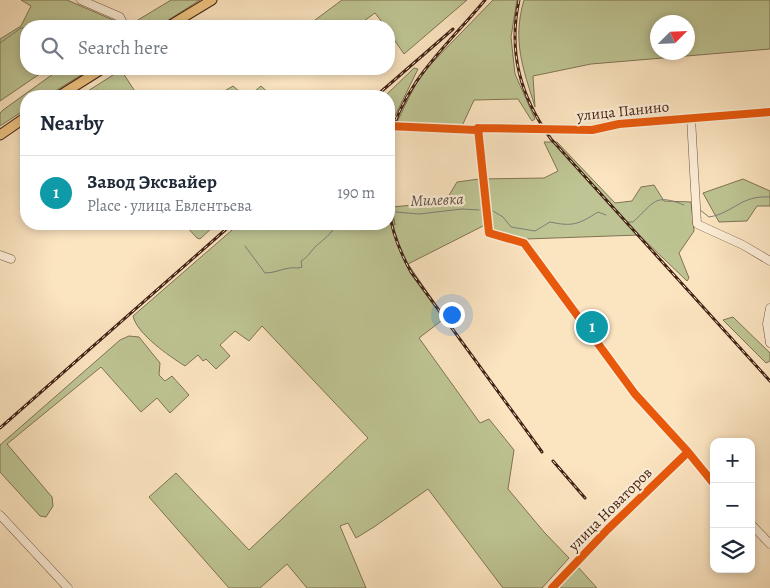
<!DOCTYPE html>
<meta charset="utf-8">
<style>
body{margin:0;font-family:Alegreya,serif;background:#f6f6f7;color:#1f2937}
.controls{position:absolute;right:15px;bottom:15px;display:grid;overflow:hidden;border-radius:10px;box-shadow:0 2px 8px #0003}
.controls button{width:45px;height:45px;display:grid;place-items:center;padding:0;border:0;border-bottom:1px solid #e0e1e3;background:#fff;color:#1f2937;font:25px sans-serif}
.compass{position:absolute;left:650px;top:15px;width:45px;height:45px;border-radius:50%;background:#fff;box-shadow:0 2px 8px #0003;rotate:66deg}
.you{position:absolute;left:451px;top:314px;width:18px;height:18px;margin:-12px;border:4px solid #fff;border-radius:50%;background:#1a73e8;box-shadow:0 0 0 8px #1a73e833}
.badge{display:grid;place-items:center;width:32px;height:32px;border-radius:50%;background:#111827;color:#fff;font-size:16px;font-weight:700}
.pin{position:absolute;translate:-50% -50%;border:2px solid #fff;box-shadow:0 1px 5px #0006}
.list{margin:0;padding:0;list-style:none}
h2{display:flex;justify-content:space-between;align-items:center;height:65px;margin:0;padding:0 20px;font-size:21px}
h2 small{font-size:16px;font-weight:400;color:#747a83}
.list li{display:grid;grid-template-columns:32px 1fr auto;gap:15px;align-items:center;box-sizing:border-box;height:75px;padding:0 20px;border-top:1px solid #e0e1e3}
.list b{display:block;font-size:19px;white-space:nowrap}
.list p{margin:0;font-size:16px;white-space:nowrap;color:#747a83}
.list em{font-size:16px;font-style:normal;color:#747a83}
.icon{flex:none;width:28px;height:28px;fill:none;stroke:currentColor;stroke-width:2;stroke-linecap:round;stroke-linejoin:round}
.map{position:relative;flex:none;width:770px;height:588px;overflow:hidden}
.search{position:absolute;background:#fff;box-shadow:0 2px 8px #0003;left:20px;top:20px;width:375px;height:55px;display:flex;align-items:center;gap:12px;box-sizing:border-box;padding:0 18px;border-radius:20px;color:#747a83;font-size:19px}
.panel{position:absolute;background:#fff;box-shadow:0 2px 8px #0003;left:20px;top:90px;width:375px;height:140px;border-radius:20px}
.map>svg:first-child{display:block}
.green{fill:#bec493;stroke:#807354;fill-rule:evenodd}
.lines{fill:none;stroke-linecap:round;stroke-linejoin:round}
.stream{stroke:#7b7f77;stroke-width:1}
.minor-casing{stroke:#71523f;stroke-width:9}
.major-casing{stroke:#432214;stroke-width:11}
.minor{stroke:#fcedd6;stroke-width:8}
.major{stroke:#eec280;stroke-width:9}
.rail-casing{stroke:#432214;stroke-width:3}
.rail{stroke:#fcedd6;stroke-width:1;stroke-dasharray:4;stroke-linecap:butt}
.cycleway-casing{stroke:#fcedd6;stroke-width:11}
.cycleway{stroke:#e8590c;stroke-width:8}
.labels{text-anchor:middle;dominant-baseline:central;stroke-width:4.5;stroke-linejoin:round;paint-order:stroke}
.street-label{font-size:15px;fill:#432214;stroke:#fcedd6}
.water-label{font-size:16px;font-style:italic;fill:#5f5046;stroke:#fcedd6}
</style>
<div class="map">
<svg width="770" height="588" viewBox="0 0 770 588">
<rect width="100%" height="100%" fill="#fbe4c0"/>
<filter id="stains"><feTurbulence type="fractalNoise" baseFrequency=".004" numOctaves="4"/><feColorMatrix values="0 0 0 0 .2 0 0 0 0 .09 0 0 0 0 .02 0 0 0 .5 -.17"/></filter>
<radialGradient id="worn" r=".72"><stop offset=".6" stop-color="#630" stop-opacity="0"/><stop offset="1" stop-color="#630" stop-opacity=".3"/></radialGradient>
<!-- green -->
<path class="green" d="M21 0H67L113 20 126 22 120 26H26V69H47L0 101V39L21 26 31 6Z
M171 0H200L159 26H128Z
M342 0H467L404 54 389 32V26H385L375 13 357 26H307Z
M493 0H517L511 37 515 74 535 119 532 121 518 99 474 100 462 126 396 124 415 85 428 67Z
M524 0H770V49L591 64 533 76 535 107C523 68 512 41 524 0ZM658 22H688V52H658Z
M414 68 418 69 391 124H389V96H385Z
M60 69H91L47 96H26V109L0 126V113L3 110Z
M121 70 138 96H80Z
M233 86 245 96H216Z
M261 86 272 96H249Z
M544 142H557L615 203 632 201 641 187 654 185 664 201 691 202 694 231 679 253 689 278 687 281 639 235 526 239 483 226 408 264 445 318 419 338 480 423 489 419 514 450 508 489 544 532 569 558 542 588H503L428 489 374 527 356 538 348 523 340 526 366 588H307L287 564 260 588H229L149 497 176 473 249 550 368 438 262 326 249 341 235 331 220 345 230 356 216 369 206 359 203 361 198 355 185 366C169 356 137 334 133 316L239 224H389V199L395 225 392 207 445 202 457 182 479 179 544 178 558 171Z
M743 179 770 191V206H757L747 221 719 222 703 193Z
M184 224H216L200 239 197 238Z
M733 317 770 353V361L766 363 723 320Z
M129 336 139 337 160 363 159 375 165 381 172 376 189 395 170 413 157 398 141 412 101 367 7 444 52 497 53 506 46 517 40 516 0 472V445L120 340Z
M578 567 597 588H558Z"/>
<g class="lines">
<!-- stream -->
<path class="stream" d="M0 43 21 28H26
M97 90 101 96
M699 209 709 217C734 213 740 195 770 197
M493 211 503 217 511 227 535 231 550 222C573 227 579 224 598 212L606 215
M396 212 419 214 462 209 479 210
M628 222H633C655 202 654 193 684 205
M245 246 265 273C275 273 281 269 290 268 295 267 298 269 302 267L301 261C308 257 311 251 316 246 325 238 331 235 336 224"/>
<defs>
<path id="minor" d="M81 0 120 17 124 25
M691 118 697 224 743 245 770 261
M389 126 476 130 478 128 592 130 619 124 770 112
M478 128 489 233 524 243 635 394 688 452 714 484
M0 255 11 259
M770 343 767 324 770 308
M0 515 68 588
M751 524 770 544
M552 588 608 529 688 452"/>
<path id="major" d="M169 26 212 0
M59 96 102 69
M0 135 26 117"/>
</defs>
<!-- minor casing -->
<use href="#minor" class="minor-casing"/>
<!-- major casing -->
<use href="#major" class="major-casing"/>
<!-- minor -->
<use href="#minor" class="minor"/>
<!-- major -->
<use href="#major" class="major"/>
<defs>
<path id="rail" d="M519 0C508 52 520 96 551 139L770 381
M376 96 453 29
M389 143C402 83 448 45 485 0
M389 210C392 232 400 252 411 272L542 452
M0 428 232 224
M553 461 585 498"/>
</defs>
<!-- rail casing -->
<use href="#rail" class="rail-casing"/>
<!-- rail -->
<use href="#rail" class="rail"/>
<defs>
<path id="cycleway" d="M389 126 476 130 478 128 592 130 619 124 770 112
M478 128 489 233 524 243 635 394 688 452 714 484
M552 588 608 529 688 452"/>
</defs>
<!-- cycleway casing -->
<use href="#cycleway" class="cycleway-casing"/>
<!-- cycleway -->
<use href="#cycleway" class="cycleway"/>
</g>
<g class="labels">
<!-- street labels -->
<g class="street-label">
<text transform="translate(623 111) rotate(-6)">улица Панино</text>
<text transform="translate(610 509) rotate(-45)">улица Новаторов</text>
</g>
<!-- water labels -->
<g class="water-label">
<text transform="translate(437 200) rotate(-2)">Милевка</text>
</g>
</g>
<rect width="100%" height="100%" filter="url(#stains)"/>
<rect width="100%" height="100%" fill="url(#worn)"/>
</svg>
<div class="controls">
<button>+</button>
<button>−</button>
<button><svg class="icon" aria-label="layers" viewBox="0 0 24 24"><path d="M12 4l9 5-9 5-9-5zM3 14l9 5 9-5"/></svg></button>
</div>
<svg class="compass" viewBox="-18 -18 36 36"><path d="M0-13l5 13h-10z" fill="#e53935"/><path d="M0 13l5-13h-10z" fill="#747a83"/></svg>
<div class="you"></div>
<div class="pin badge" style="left:592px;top:327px;background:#0f9aa8">1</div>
<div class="search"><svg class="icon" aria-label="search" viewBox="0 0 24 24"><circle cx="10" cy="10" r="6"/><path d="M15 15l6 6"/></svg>Search here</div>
<section class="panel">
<h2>Nearby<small></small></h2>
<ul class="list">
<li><span class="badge" style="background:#0f9aa8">1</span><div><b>Завод Эксвайер</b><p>Place · улица Евлентьева</p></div><em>190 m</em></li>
</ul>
</section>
</div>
